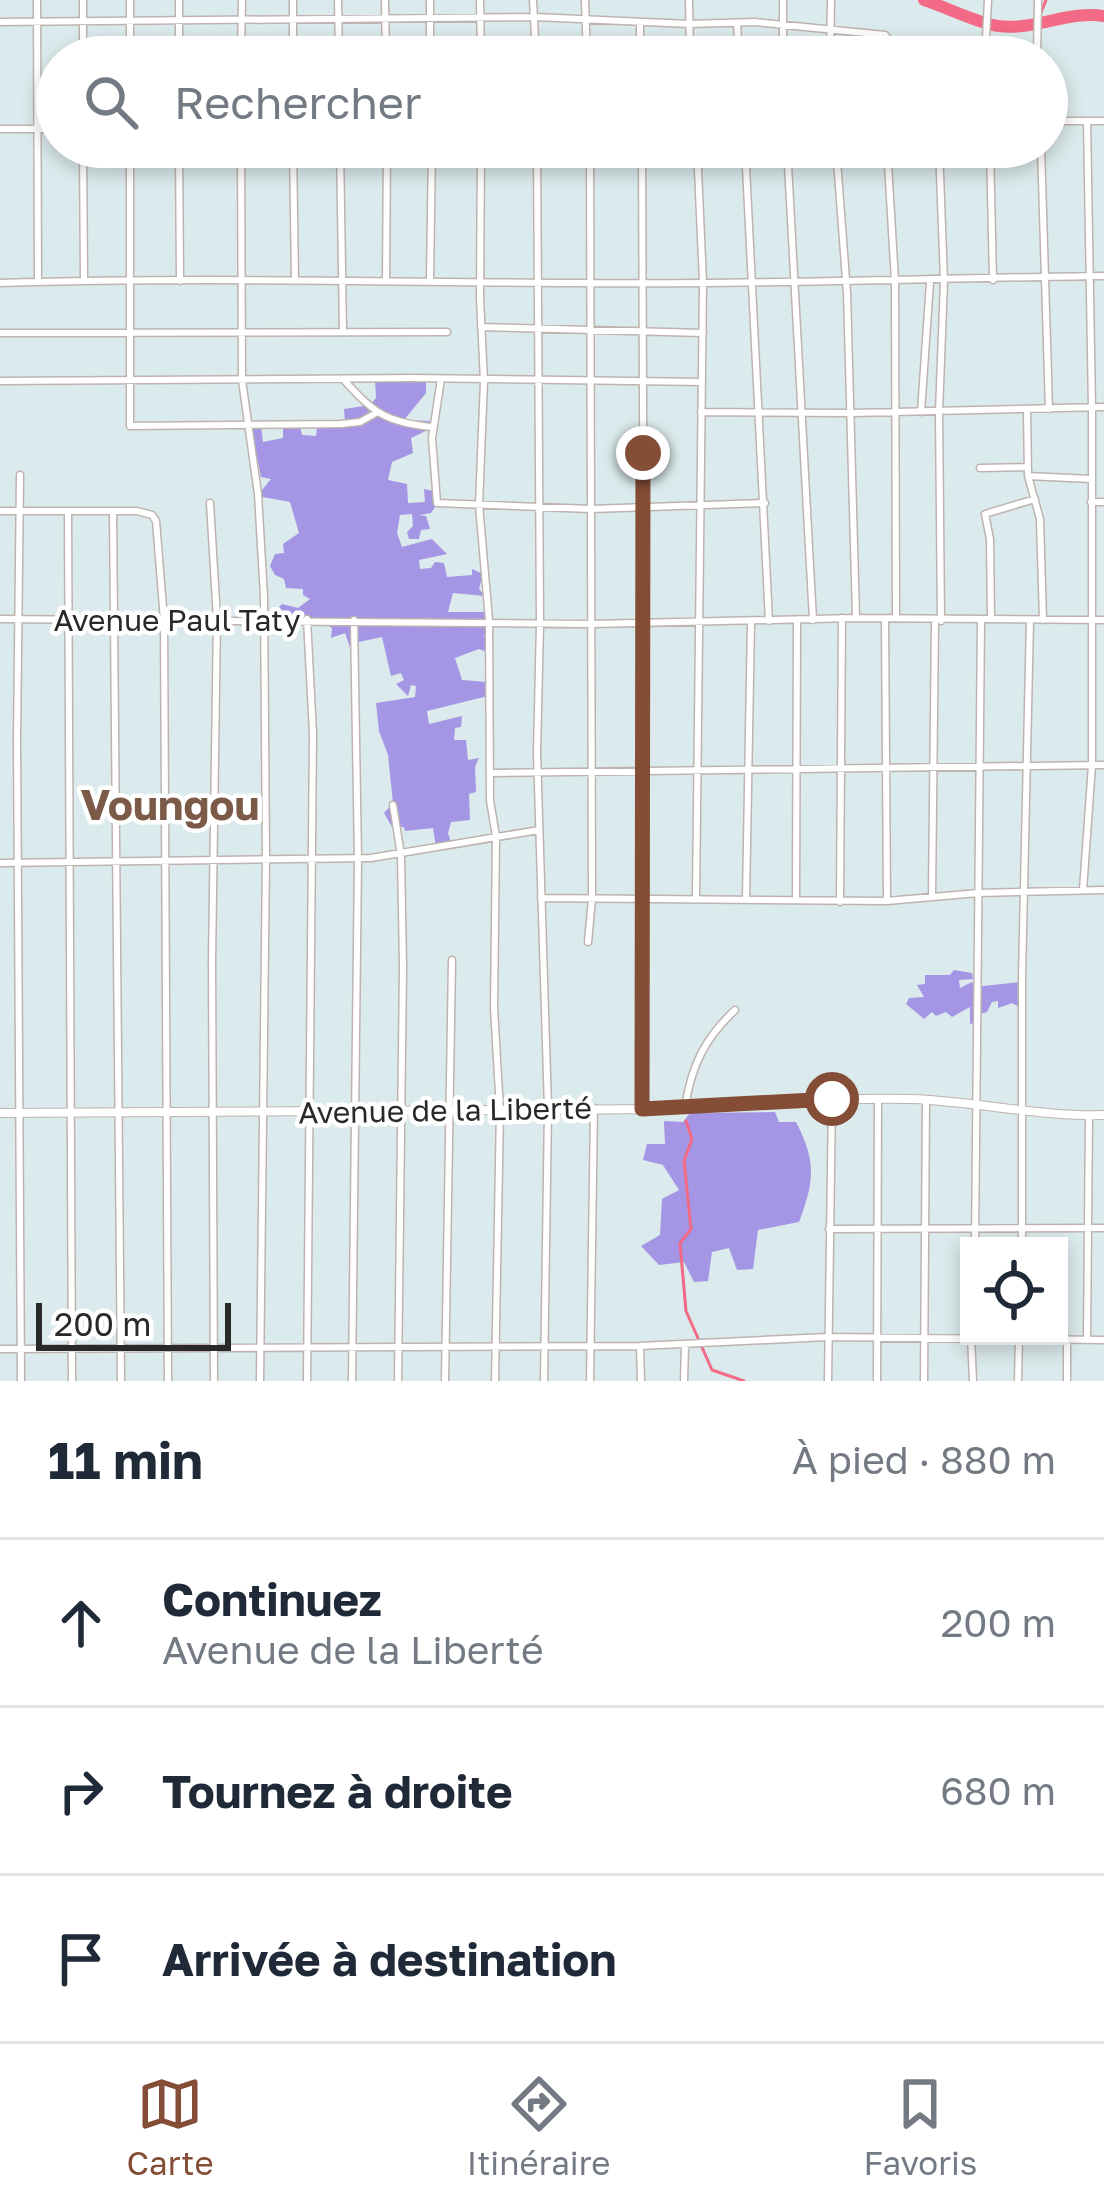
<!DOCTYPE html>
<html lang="fr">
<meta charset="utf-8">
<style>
body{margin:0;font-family:"Golos Text",sans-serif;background:#f2f2f3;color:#1f2937}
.controls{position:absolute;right:36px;bottom:36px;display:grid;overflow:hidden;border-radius:0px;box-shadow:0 6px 18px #0003}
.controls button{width:108px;height:108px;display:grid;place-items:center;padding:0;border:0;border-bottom:3px solid #e0e1e3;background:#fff;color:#1f2937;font:60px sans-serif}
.scale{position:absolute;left:36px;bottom:30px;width:195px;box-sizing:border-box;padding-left:12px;border:6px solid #292929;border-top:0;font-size:33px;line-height:42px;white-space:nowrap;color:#292929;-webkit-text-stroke:9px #fff;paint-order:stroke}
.stop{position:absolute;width:36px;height:36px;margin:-27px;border:9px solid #844d36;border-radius:50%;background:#fff}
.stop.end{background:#844d36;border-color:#fff;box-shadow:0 3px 12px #0008}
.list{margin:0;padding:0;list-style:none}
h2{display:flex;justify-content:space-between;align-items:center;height:156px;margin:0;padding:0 48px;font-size:51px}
h2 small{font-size:39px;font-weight:400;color:#747a83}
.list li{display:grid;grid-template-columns:78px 1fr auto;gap:36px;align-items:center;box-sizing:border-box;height:168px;padding:0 48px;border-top:3px solid #e0e1e3}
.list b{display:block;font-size:45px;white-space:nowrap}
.list p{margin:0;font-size:39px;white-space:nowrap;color:#747a83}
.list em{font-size:39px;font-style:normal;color:#747a83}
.icon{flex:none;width:66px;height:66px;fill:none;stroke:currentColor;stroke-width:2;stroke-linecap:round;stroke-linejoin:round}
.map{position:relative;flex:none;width:1104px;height:1381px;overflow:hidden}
.search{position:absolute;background:#fff;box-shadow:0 6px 18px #0003;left:36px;right:36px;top:36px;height:132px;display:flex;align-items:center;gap:30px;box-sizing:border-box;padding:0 42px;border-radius:66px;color:#747a83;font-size:45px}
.sheet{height:660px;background:#fff}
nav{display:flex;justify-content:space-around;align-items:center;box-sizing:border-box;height:168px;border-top:3px solid #e0e1e3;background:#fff;font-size:33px;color:#747a83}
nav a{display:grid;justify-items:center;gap:6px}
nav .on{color:#844d36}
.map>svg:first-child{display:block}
.green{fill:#a495e5}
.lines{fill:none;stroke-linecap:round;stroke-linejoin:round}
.stream{stroke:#f26a85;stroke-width:3}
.river{stroke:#f26a85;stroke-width:12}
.minor-casing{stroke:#beb3af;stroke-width:9}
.tertiary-casing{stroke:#beb3af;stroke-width:10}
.minor{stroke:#fff;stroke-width:6}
.tertiary{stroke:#fff;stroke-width:8}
.route{stroke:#844d36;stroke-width:15}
.labels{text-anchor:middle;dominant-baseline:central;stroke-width:9;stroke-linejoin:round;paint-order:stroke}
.street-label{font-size:30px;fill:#292929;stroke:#fff}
.district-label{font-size:42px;font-weight:bold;fill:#7b5a48;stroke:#fff}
</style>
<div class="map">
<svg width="1104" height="1381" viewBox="0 0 1104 1381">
<rect width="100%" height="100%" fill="#dbeaec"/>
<!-- green -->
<path class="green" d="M375 379 426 381V393L404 420 430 421V429L411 438 413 453 392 462 388 480 407 484 408 503 425 502 424 489 433 491 435 507 431 513 419 515 426 516 430 529 421 530 419 539H409L407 532 413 526 412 514 400 515 397 533 402 547 432 539 447 554 419 560 420 569 431 568 435 562 444 563 447 577 472 575V569L483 574 479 589 485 596 453 593 448 612H487L488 619 479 621 488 626V635L483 636 488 638 487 652 479 649 455 658 462 680 487 682 488 696 427 711 429 724 462 716 461 727 455 728 454 740H466L468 760 479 758 475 767 476 792 469 794 470 820 451 822 448 833 452 846 436 847 433 828 405 831 404 827H392L384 813 393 803 388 755 379 731 376 703 415 697 416 686 411 685 408 696 396 684 404 680 401 673 391 676 382 637 354 643V659L345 633 331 638 332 628 322 622 272 614 282 604 298 608 310 599 303 595V589L286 588 284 579 275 575 270 566 275 554 284 553 283 544 299 533 290 502 257 496 271 479 261 477 251 427 261 426 263 442 283 438V427L300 426 302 435 316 436 317 427 345 422 344 409 370 405 376 398Z
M954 970 972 973 973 979 959 980 960 988 972 982 974 987 1020 982 1022 1003 1019 1007 1012 1003 998 1008V1001L992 1002 987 1012 979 1014V1022L970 1024V1007L952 1017 946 1012 936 1016 932 1012 924 1019 906 1004 909 998 924 997 917 985 925 984V975H950Z
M775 1112 779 1122H796C817 1162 814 1182 799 1222L758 1230 753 1269 737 1270 729 1248 712 1252 708 1281 694 1282 684 1262 659 1265 641 1246 660 1235 662 1199 679 1190 663 1165 643 1160 647 1144H665L664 1121 683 1122 690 1113Z"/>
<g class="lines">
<!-- stream -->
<path class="stream" d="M1040 15 1046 0
M686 1121 692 1139 684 1161 691 1229 680 1243 686 1311 712 1370 744 1381"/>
<!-- river -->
<path class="river" d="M924 0C946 7 977 23 998 26 1034 31 1069 10 1104 16"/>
<defs>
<path id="minor" d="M37 0 38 282
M83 0V57
M130 0V57
M338 0 339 57
M385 0 386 57
M430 0V57
M480 0 481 57
M533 0 536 57
M585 0 587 57
M689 0 690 57
M783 0V57
M0 22 535 17 689 24 755 22 885 35 890 41V57
M640 22V57
M737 23 739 57
M179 57V0
M241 57 242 0
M293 57V0
M830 57 831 0
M985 57 988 0
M1037 57 1038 0
M1047 121H1104
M0 129H57
M83 147 84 281
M130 147V426L341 424 360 422 376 413
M179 147 180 281
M241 147 242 380 258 494 264 597 266 858 260 1381
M293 147 295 281
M340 147 343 332
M481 147 480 298 484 381 479 505 489 620 490 800 496 837 494 1008 500 1110 495 1381
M537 147 540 623 537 753 548 1108 544 1381
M642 147 645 899 642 1109
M745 147 769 621
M787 147 813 620
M836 147 847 293 856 617
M887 147 895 281 896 617
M939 147 944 281 939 412 941 621
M990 147 993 280
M1041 147 1049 409
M430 279 432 147
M386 281 387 147
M0 283C191 277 384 282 575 283 751 285 928 278 1104 276
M481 327 703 333
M0 333 447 332
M343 379C374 413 385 422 431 427
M441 379 432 438 437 503 591 509 765 503
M0 381 411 378 702 382
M1027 410 1028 476 1040 519 1043 620
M701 412 852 413 1104 407
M921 412 930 282
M980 468 1027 467
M20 475 17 740 21 1381
M1028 476 1091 479
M1091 502H1104
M210 503 217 619 212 961 214 1381
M0 511H137L152 515 156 521 164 620 168 1381
M68 511 72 1381
M113 512 121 1381
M0 619 592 624 856 618 1104 620
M307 619 313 733 307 1381
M885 619 887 901
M991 619 990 539 985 514 1035 499
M490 773 1104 765
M393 805 401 855 403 967 398 1381
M0 863 371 858 539 830
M1083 890 1092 765V408L1087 121
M932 896 935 621
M541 898 887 901 978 893 1104 890
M696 898 703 282 697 147
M746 899 751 622
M796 899 797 621
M840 902 842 618
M588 942 592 899 590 147
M685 1108C691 1066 705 1038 735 1010
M829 1229 1104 1228
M975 1246 981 620
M1022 1246V977L1030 620
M971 1336 973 1381
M1087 1338 1089 1116
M1067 1339V1381
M640 1346 641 1381
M0 1349 640 1346 827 1337 1104 1340
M352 1381 358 859 354 620
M445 1381 452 960
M590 1381 594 1108
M684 1381 685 1345
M828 1381 832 1099
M877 1381 878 1099
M924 1381 926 1100
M1018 1381 1019 1336"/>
<path id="tertiary" d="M0 1113 671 1109C752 1104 830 1097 911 1099 975 1101 1039 1117 1104 1115"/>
</defs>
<!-- minor casing -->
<use href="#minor" class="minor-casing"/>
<!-- tertiary casing -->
<use href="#tertiary" class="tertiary-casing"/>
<!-- minor -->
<use href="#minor" class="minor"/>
<!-- tertiary -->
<use href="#tertiary" class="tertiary"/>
</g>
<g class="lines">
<!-- route -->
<path class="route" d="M643 453 642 1109 832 1099"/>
</g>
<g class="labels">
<!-- street labels -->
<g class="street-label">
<text x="177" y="620">Avenue Paul Taty</text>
<text transform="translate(445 1110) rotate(-1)">Avenue de la Liberté</text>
</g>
<!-- district labels -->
<g class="district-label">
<text x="170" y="804">Voungou</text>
</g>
</g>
</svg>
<div class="controls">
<button><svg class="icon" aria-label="locate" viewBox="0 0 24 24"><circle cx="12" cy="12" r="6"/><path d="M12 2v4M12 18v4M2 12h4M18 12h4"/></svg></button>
</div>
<div class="scale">200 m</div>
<div class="stop" style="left:832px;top:1099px"></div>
<div class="stop end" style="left:643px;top:453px"></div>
<div class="search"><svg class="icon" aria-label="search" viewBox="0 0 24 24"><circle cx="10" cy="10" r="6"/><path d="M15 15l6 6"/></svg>Rechercher</div>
</div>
<section class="sheet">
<h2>11 min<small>À pied · 880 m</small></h2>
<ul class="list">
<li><svg class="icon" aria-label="ahead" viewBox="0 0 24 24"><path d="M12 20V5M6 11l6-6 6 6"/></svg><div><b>Continuez</b><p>Avenue de la Liberté</p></div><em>200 m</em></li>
<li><svg class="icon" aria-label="right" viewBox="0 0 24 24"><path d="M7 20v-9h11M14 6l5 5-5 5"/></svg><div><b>Tournez à droite</b></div><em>680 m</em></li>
<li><svg class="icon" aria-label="arrive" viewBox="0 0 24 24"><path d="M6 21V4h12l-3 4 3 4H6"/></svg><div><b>Arrivée à destination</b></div></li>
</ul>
</section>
<nav>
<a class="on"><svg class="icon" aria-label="map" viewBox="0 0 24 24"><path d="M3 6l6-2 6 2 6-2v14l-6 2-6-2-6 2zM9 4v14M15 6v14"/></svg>Carte</a>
<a><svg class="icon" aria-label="directions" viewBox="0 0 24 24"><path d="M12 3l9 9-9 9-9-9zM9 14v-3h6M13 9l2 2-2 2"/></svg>Itinéraire</a>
<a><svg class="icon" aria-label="saved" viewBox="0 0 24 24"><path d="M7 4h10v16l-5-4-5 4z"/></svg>Favoris</a>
</nav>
